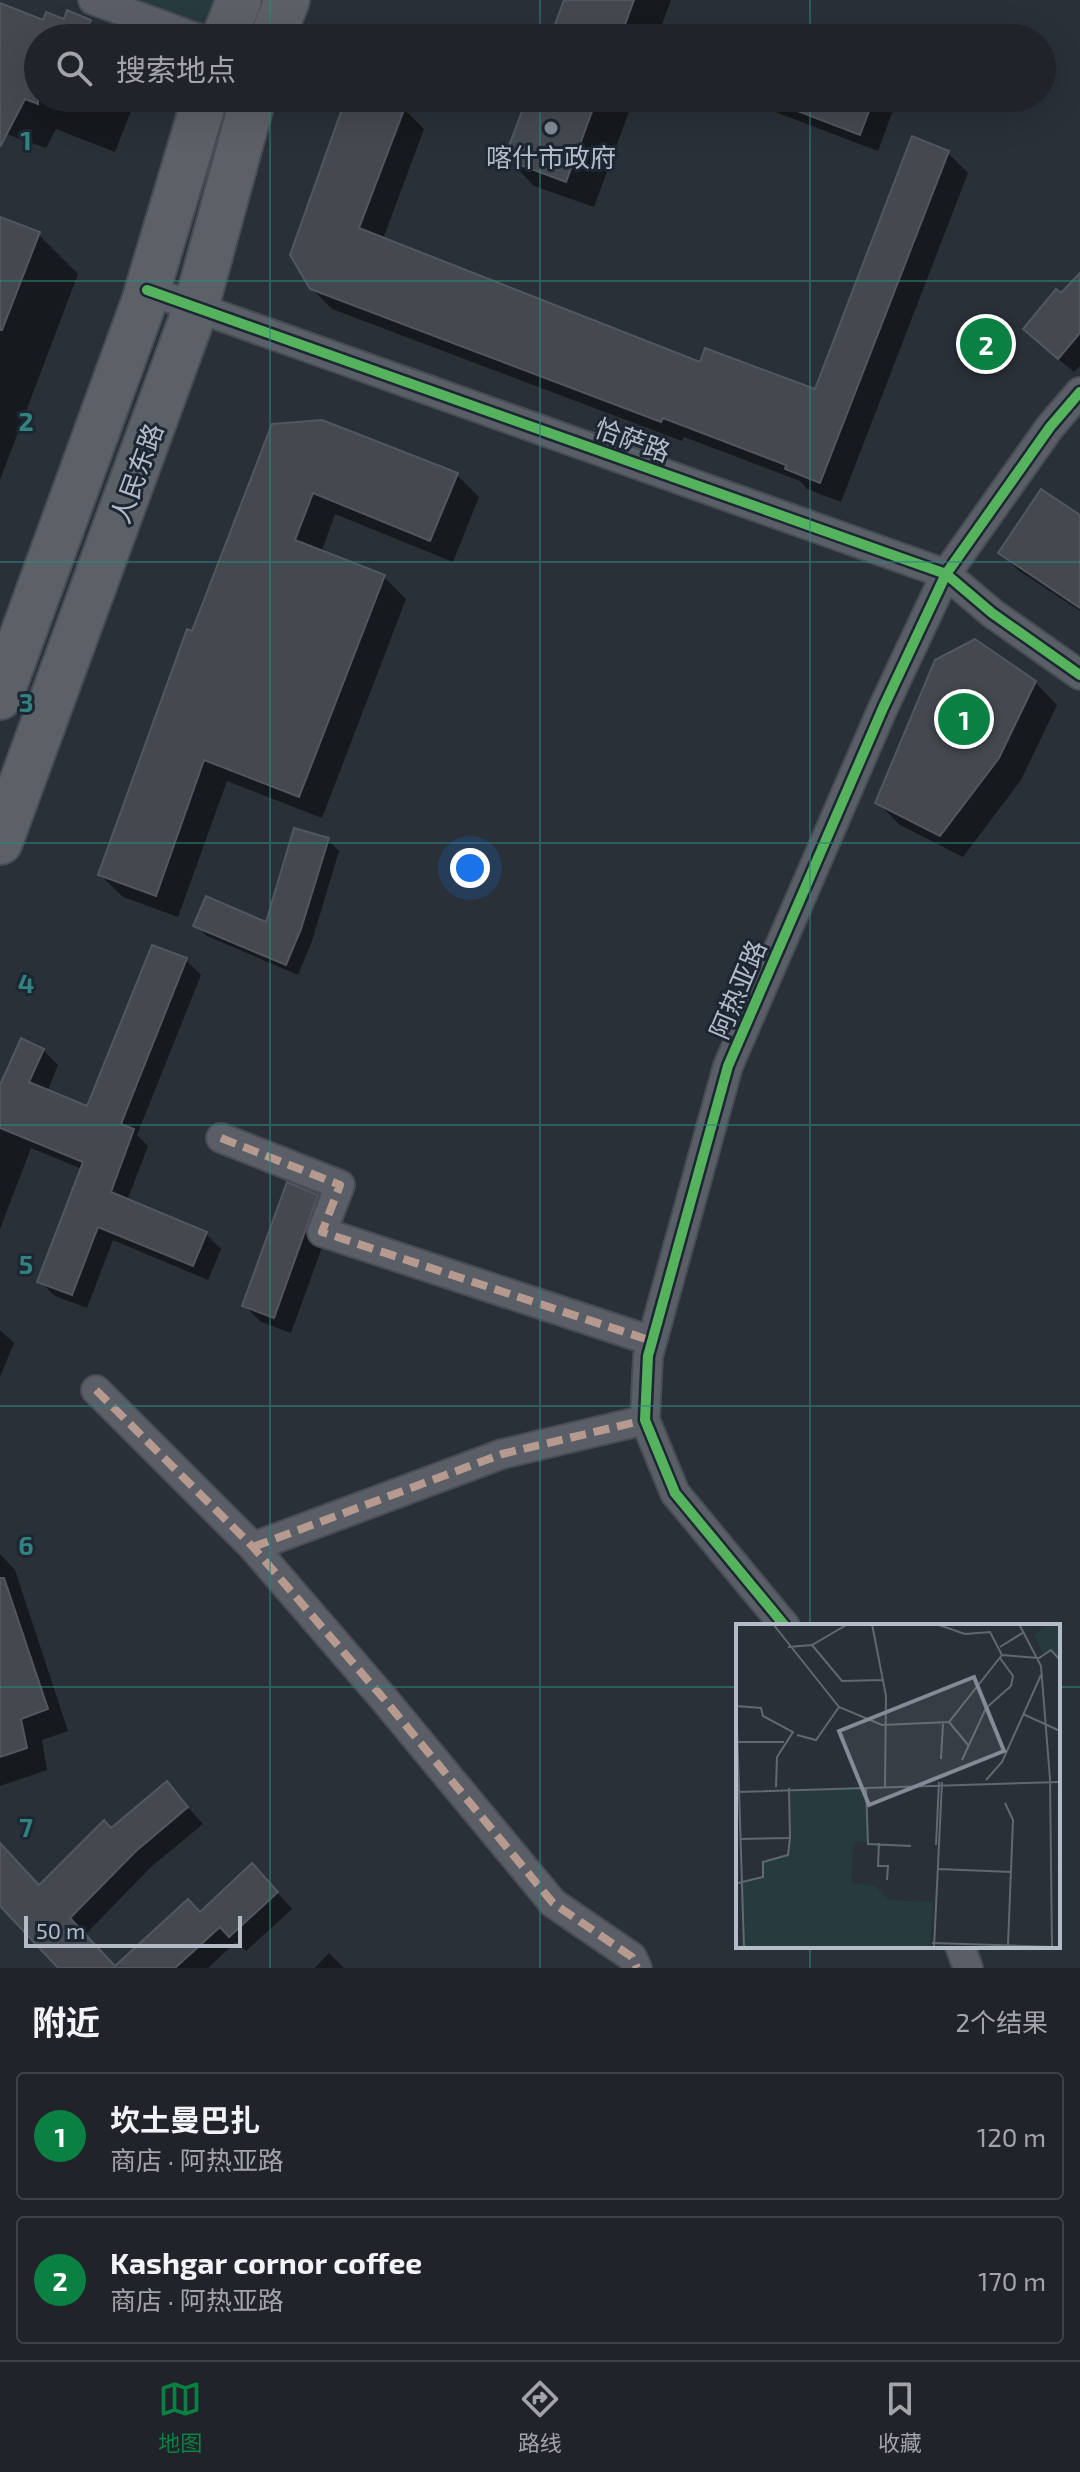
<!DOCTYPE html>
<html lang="zh">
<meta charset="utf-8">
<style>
body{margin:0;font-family:"Exo 2","Noto Sans SC",sans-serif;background:#282c32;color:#f1f3f6}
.scale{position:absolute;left:24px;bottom:20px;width:218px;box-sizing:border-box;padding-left:8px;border:4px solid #b4bcc9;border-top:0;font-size:22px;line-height:28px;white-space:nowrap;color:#b4bcc9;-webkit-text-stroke:6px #1d2633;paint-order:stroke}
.you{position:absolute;left:470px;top:868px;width:28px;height:28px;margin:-20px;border:6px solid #fff;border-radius:50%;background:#1a73e8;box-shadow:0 0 0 12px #1a73e833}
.badge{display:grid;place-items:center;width:52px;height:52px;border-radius:50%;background:#0b8043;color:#fff;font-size:26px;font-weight:700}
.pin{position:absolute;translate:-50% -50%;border:4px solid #fff;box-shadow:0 2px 8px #0006}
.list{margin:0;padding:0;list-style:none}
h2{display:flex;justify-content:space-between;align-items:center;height:104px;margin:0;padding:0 32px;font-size:34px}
h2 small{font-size:26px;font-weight:400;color:#a2a4a8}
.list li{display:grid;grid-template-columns:52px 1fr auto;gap:24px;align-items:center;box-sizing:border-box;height:128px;margin:0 16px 16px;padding:0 16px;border:2px solid #3d4147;border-radius:8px}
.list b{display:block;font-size:30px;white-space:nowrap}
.list p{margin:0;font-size:26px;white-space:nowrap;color:#a2a4a8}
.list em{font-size:26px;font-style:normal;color:#a2a4a8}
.icon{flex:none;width:44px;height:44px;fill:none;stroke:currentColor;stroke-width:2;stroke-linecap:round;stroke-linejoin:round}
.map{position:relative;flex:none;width:1080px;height:1968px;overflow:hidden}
.search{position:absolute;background:#20242a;box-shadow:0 8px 32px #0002;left:24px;right:24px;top:24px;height:88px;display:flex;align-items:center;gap:20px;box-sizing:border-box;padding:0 28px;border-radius:44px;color:#a2a4a8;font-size:30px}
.sheet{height:392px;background:#20242a}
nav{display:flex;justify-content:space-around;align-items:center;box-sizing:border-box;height:112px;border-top:2px solid #3d4147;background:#20242a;font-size:22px;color:#a2a4a8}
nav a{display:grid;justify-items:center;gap:4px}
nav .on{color:#0b8043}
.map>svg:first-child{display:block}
.green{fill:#273a3e}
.shadow{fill:#0007}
.building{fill:#444950;stroke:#52575f;stroke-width:2}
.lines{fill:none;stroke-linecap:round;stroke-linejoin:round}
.minor-casing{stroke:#484c53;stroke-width:32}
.primary-casing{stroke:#484c55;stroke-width:48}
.minor{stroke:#5a5e66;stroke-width:28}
.primary{stroke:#5c6168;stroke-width:44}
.quiet{stroke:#b69a8f;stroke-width:8;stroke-dasharray:16 8;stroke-linecap:butt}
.cycleway-casing{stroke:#1d2633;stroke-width:15}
.cycleway{stroke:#56b35d;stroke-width:10}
.grid{fill:none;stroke:#308480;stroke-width:2;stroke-opacity:0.55}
.poi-dot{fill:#848b96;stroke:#1d2633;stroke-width:3}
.labels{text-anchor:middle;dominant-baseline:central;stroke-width:6;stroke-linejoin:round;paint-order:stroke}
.poi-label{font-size:26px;fill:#b4bcc9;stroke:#1d2633}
.street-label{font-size:26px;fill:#b4bcc9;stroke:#1d2633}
.inset-road{fill:none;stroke:#616872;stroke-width:2}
.view{fill:#848b96;fill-opacity:0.15;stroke:#848b96;stroke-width:4}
.inset-edge{fill:none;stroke:#b4bcc9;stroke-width:4}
.grid-label{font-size:26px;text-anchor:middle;font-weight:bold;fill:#308480;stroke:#1d2633;stroke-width:6;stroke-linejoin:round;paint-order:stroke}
</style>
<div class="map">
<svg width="1080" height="1968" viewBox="0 0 1080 1968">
<rect width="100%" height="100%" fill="#2a3038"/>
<!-- green -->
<path class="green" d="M93 0H239L224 38Z"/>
<!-- shadow -->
<path class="shadow" d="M566 0H671L657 38H552Z
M0 6 44 23 90 22 106 38H38V98H136L115 152 56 129 46 148 9 135H0Z
M348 98H375L404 109 424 129 383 239 701 364 816 392 948 153 968 173 841 502 807 489 800 481 684 437 682 441 332 309 311 288Z
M529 98H634L594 207 534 186 507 158Z
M738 98H888L895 105 878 151Z
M0 219 38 234 78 274 0 480Z
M1080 276V366L1074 372 1040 344 1061 296Z
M273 426 457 475 479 497 453 562 335 514 321 553 384 577 406 599 322 818 227 781 178 917 123 897 100 875Z
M1080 517V611L1018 570 1001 553Z
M1035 682 1057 705 1021 780 963 857 900 825 877 802Z
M328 840 339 851 312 941 298 975 207 936 196 925 267 924Z
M186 960 201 975 137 1135 148 1146 127 1201 206 1234 221 1249 208 1280 113 1240 87 1308 55 1296 40 1281 82 1169 31 1148 0 1229V1095L43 1050 58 1065 47 1092 89 1109Z
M317 1196 334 1214 291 1333 261 1322 244 1305Z
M0 1330 14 1343 0 1377Z
M0 1554 15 1570 68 1731 42 1740 47 1770 0 1786Z
M167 1784 203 1824 151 1867 85 1935 116 1968H62L0 1903V1846L40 1888Z
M268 1882 292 1909 246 1951 236 1942 208 1968H116L200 1914Z
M329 1953 344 1968H315Z"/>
<!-- building -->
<path class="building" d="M564 0H634L620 38H550Z
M0 3 43 20 46 12 64 19 67 10 91 20 87 30 105 38H38V104L25 99 0 147Z
M346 98H381L405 107 359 228 700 362 705 348 815 389 912 136 949 151 820 483 785 469 786 465 663 418 661 422 310 289 290 255Z
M527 98H597L566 182 504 159Z
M769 98H874L860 135 769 100Z
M0 217 40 232 2 330H0Z
M1080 273V333L1058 359 1023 329 1056 289 1061 293Z
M322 420 458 473 430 541 313 493 295 540 385 575 299 797 204 760 156 896 98 875 187 629 192 631 272 424Z
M1041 489 1080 515V608L998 553Z
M975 639 1036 681 999 758 940 836 875 803 935 660Z
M294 828 329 838 301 929 286 965 193 926 206 896 266 922Z
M152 945 187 958 121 1124 134 1129 111 1192 207 1232 193 1266 98 1227 72 1295 37 1282 83 1162 0 1128V1085L21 1038 44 1049 29 1082 87 1106Z
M287 1182 318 1195 274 1318 242 1306Z
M0 1578H4L48 1709 21 1719 27 1748 0 1757Z
M167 1781 188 1807 136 1851 70 1918 115 1966 188 1899 200 1912 252 1863 278 1892 229 1937 220 1927 175 1968H58L0 1906V1843L39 1885 104 1820 111 1828Z"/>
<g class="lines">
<defs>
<path id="minor" d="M93 0 197 38
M147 290 946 574 992 613 1080 675
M221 1138 340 1185 322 1232 652 1341
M96 1390 253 1547 384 1699 553 1903 632 1957 637 1968
M253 1547 502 1454 645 1420
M785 1626 675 1493 645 1420 648 1356 728 1066 883 708 946 574 1050 427 1080 392
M960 1946 968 1968"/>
<path id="primary" d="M224 38 239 0
M272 38 287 0
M0 697 144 302 205 98
M0 842 196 307 253 98"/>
</defs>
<!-- minor casing -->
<use href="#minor" class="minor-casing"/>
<!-- primary casing -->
<use href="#primary" class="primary-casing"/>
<!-- minor -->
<use href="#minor" class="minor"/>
<!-- primary -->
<use href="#primary" class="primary"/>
<!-- quiet -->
<path class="quiet" d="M221 1138 340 1185 322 1232 652 1341
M96 1390 253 1547 384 1699 553 1903 632 1957 637 1968
M253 1547 502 1454 645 1420"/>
<defs>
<path id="cycleway" d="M147 290 946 574 992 613 1080 675
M785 1626 675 1493 645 1420 648 1356 728 1066 883 708 946 574 1050 427 1080 392"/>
</defs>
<!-- cycleway casing -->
<use href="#cycleway" class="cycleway-casing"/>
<!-- cycleway -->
<use href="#cycleway" class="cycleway"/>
</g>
<!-- grid -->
<path class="grid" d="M270 0V38M540 0V38M810 0V38M270 98V1968M540 98V1968M810 98V1626M0 281H1080M0 562H1080M0 843H1080M0 1125H1080M0 1406H1080M0 1687H738M1058 1687H1080M810 1946V1968"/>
<!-- markers -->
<circle class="poi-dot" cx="551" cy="128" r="8"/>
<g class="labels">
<!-- poi labels -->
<g class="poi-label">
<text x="551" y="156">喀什市政府</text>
</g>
<!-- street labels -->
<g class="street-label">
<text transform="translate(633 439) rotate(20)">恰萨路</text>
<text transform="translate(136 473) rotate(-70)">人民东路</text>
<text transform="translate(737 989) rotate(-67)">阿热亚路</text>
</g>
</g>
<!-- overview -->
<g transform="translate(736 1624)">
<rect width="324" height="324" fill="#2a3038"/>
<path d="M311 0H324V34L315 25 307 29 298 11ZM324 164V324H322L321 170ZM130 165 132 218H118L115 259 139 262 153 276 197 278 194 324H8L6 259 27 253V238L52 230 53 167Z" fill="#273a3e"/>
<path class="inset-road" d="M37 0 103 83 146 101 213 98 266 31 303 34 315 26 324 36M136 0 150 72 149 163M200 0 229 10 254 8 266 31M283 0 305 42 314 155 316 324M76 21 106 57 147 56M52 23 76 21 112 0M264 23 288 8M0 72 8 324M0 82 25 84 27 92 57 108 41 133 40 163M287 90 324 107M213 98 232 121M61 111 80 116 103 83M1 118H48M205 135 207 100M226 136 250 84 275 62 277 52 264 34M250 156 266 138 305 51M130 163 132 220 175 222M0 168 324 158M269 179 277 196 272 321M4 215 54 214 53 164M143 219 142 242H152L151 256M200 221 203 158M202 245 276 248M2 259 27 253V238L52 231 54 214M196 319 318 323M198 324 206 158"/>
<path class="view" d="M238 53 268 127 133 181 103 107Z"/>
<rect width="324" height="324" class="inset-edge"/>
</g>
<g class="grid-label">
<text x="26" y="150">1</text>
<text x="26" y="431">2</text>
<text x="26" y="712">3</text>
<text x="26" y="993">4</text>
<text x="26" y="1274">5</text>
<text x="26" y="1555">6</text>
<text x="26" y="1837">7</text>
</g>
</svg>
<div class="scale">50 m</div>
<div class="you"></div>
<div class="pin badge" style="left:964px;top:719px">1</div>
<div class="pin badge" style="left:986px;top:344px">2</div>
<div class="search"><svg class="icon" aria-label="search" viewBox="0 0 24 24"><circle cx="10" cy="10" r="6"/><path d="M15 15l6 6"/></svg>搜索地点</div>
</div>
<section class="sheet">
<h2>附近<small>2个结果</small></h2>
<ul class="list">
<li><span class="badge">1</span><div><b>坎土曼巴扎</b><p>商店 · 阿热亚路</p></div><em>120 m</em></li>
<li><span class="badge">2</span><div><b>Kashgar cornor coffee</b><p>商店 · 阿热亚路</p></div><em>170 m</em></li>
</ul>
</section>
<nav>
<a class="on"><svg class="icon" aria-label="map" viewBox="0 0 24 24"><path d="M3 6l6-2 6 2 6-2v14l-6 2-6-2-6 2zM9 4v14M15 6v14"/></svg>地图</a>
<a><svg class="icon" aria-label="directions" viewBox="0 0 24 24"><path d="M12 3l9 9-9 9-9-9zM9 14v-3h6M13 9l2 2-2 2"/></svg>路线</a>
<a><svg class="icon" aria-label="saved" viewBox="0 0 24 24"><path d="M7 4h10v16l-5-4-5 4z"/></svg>收藏</a>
</nav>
